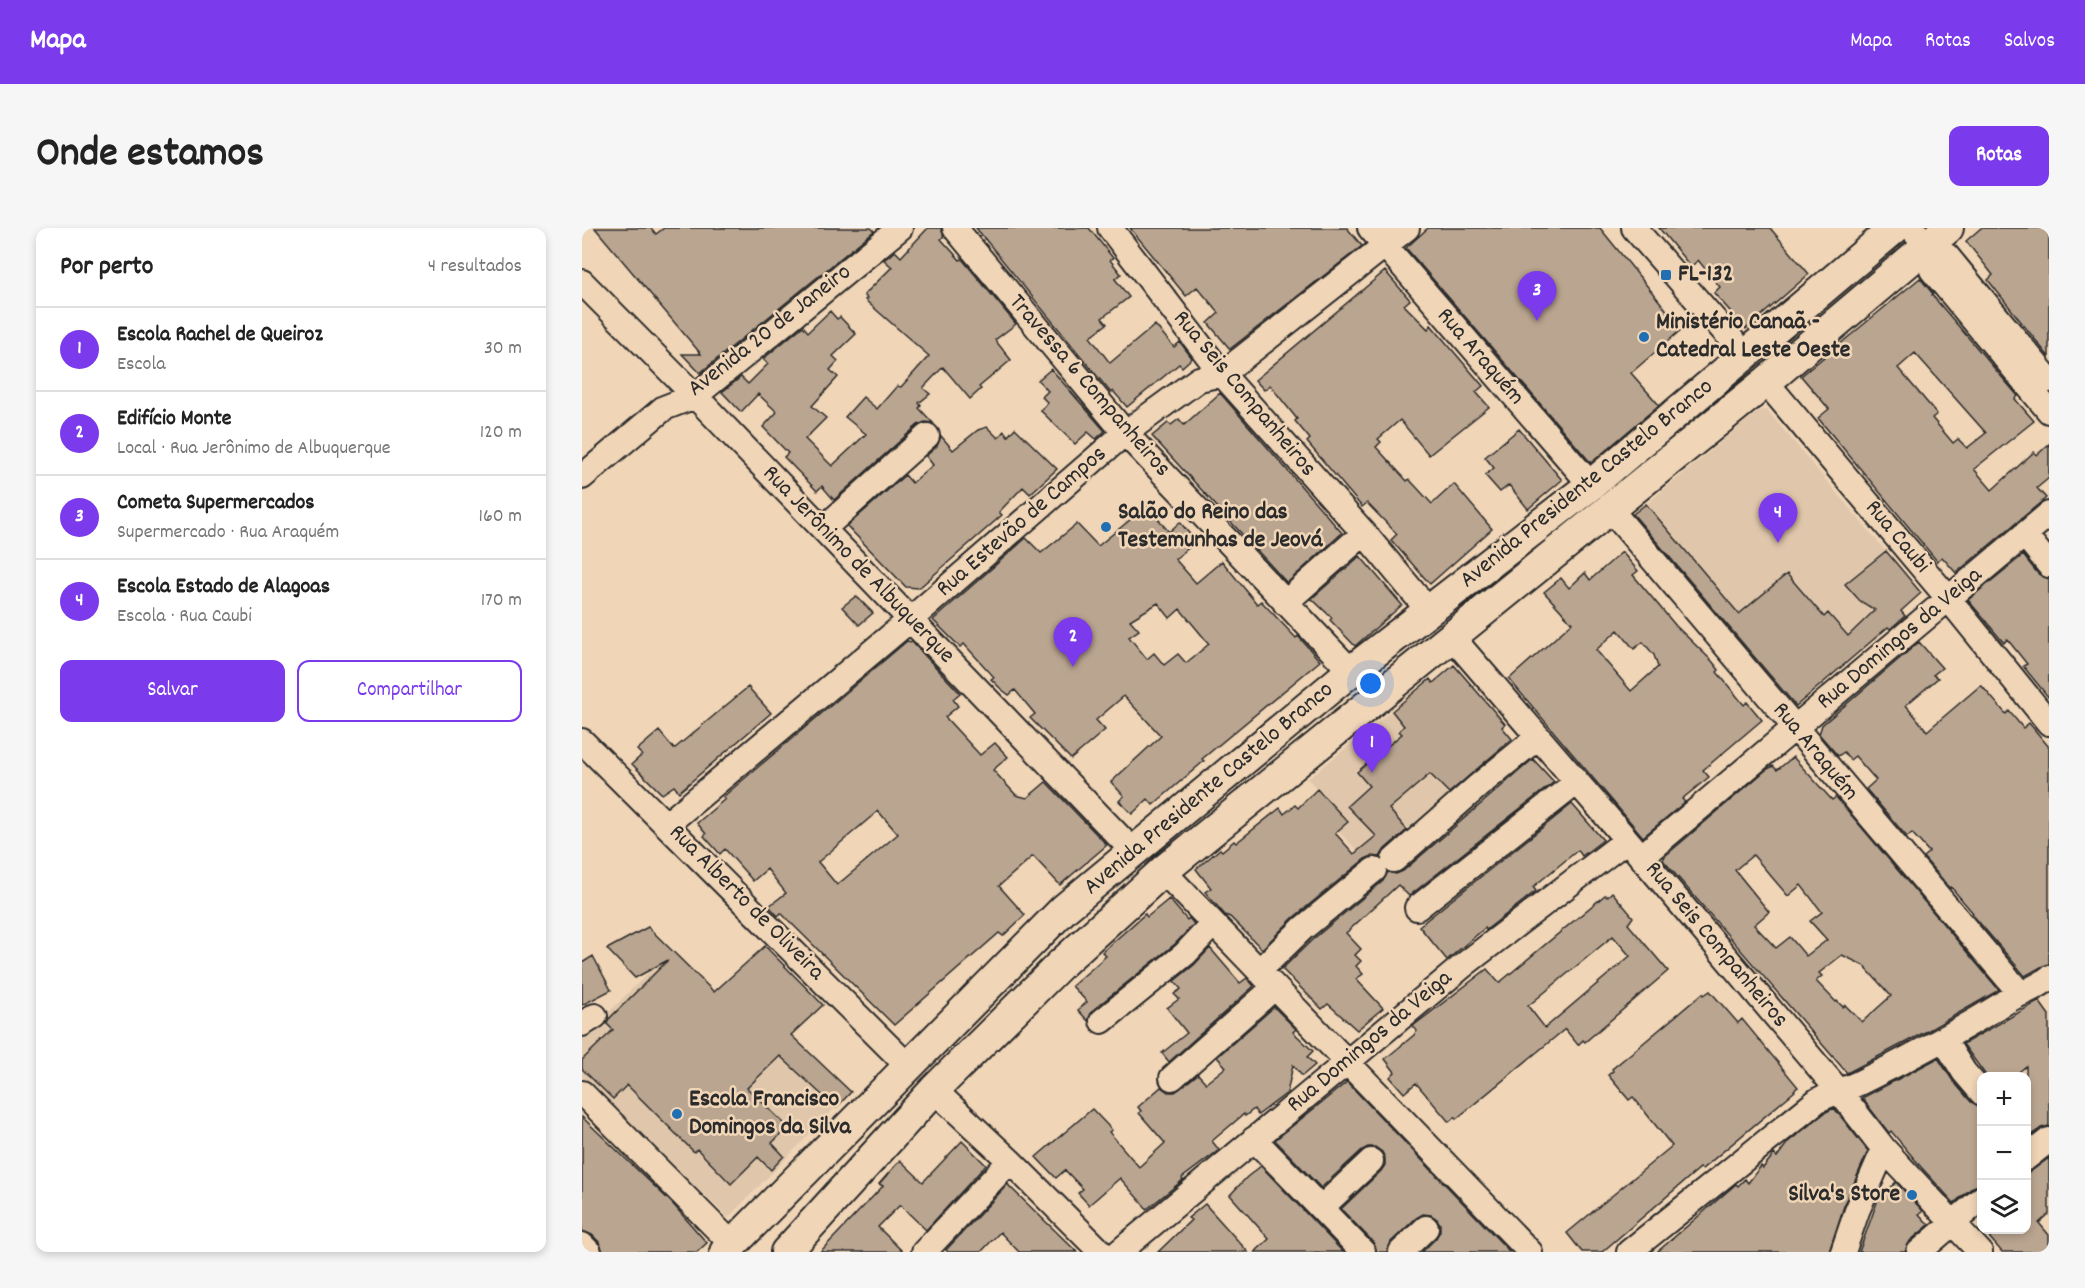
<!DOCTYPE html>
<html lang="pt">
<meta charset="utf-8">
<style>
body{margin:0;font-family:Dekko,sans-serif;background:#f6f6f6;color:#222}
.controls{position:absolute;right:18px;bottom:18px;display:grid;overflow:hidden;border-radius:12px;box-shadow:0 3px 9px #0003}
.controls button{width:54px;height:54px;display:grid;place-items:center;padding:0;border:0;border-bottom:2px solid #e0e0e0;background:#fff;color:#222;font:30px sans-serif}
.you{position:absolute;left:789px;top:456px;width:21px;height:21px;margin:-15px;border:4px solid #fff;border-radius:50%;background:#1a73e8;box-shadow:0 0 0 9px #1a73e833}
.badge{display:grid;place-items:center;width:39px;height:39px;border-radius:50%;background:#7c3aed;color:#fff;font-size:20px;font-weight:700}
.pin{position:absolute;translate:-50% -50px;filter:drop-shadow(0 2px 3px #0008)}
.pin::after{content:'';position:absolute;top:32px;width:21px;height:18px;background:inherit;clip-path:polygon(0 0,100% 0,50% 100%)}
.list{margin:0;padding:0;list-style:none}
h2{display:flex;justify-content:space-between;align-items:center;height:78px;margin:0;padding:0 24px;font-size:26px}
h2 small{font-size:20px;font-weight:400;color:#767676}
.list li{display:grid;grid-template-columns:39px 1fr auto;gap:18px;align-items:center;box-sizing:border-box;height:84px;padding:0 24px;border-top:2px solid #e0e0e0}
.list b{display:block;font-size:22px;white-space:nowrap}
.list p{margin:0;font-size:20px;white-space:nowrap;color:#767676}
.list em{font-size:20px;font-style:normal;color:#767676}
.actions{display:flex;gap:12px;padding:18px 24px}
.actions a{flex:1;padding:14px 0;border:2px solid #7c3aed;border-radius:12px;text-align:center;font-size:21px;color:#7c3aed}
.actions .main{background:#7c3aed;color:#fff}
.icon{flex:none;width:33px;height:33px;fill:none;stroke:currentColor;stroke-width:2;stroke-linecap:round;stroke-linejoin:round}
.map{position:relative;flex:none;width:1467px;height:1024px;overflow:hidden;border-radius:12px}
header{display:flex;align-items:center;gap:36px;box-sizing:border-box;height:84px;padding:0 30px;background:#7c3aed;color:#fff}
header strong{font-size:28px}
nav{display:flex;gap:33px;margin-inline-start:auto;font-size:21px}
.intro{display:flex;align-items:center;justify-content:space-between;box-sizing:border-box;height:144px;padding:0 36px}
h1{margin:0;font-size:42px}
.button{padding:15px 27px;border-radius:12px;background:#7c3aed;color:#fff;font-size:21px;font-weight:700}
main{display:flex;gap:36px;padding:0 36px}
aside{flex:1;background:#fff;border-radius:12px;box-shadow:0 3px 9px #0003}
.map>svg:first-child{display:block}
.built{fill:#e0c7ab}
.building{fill:#baa590;stroke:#2b2b2b;stroke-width:1.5;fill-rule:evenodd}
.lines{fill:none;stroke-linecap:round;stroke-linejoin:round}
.minor-casing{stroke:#2b2b2b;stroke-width:28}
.major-casing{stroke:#2b2b2b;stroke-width:34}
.minor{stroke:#f0d5b7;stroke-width:24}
.major{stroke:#f0d5b7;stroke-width:30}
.poi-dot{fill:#1f6fb2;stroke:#f0d5b7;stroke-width:2}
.labels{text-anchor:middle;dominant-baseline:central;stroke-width:5;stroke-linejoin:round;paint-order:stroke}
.poi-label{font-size:24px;font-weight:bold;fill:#2b2b2b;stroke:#f0d5b7;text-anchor:start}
.street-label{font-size:24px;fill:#2b2b2b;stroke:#f0d5b7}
</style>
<header>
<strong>Mapa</strong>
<nav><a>Mapa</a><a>Rotas</a><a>Salvos</a></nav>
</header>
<div class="intro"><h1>Onde estamos</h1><a class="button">Rotas</a></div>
<main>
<aside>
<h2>Por perto<small>4 resultados</small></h2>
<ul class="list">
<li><span class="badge">1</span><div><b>Escola Rachel de Queiroz</b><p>Escola</p></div><em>30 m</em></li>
<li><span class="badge">2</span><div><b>Edifício Monte</b><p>Local · Rua Jerônimo de Albuquerque</p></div><em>120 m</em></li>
<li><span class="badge">3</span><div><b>Cometa Supermercados</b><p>Supermercado · Rua Araquém</p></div><em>160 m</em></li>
<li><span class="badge">4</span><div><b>Escola Estado de Alagoas</b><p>Escola · Rua Caubi</p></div><em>170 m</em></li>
</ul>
<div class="actions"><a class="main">Salvar</a><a>Compartilhar</a></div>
</aside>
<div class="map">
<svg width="1467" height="1024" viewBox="0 0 1467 1024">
<rect width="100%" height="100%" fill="#f0d5b7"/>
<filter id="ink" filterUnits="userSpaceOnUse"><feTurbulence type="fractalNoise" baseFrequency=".0167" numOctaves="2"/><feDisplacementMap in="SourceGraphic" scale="12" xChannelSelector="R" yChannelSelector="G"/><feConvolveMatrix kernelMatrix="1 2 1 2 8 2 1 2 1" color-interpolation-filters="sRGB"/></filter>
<g filter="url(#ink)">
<!-- built -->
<path class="built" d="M1185 182 1329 353 1216 456 1063 277 1176 183Z
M842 456 841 538 872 573 794 642 755 602 765 593 726 551Z
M90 721 186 818 253 880 146 990 0 849V811Z"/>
<!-- building -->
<path class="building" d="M13 0H69L74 6 82 0H289L292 3 118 145 100 126H119Z
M346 0H359L362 8 359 11 378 32 380 31 434 96 413 112 429 132 397 159 399 161 388 171 361 139 341 160 348 166 337 175 339 178 337 180 351 195 343 194 336 197 252 272 240 258 235 263 202 229 206 225 181 199 195 184 176 166 159 184 140 164 159 149 166 156 186 136 181 131 221 98 226 104 248 83 255 91 258 89 274 106 251 128 256 133 248 142 256 149 230 178 244 190 223 211 250 238 284 206 263 189 281 169 295 181 315 158 319 159 347 128 283 72 285 70 282 67 310 39 302 32 313 23 319 29Z
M394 0H507L531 30 528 32 539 46 533 51 547 69 520 90 525 96 508 109 528 135 573 97 592 119 598 114 610 130 600 139 597 136 545 179 531 163 529 165Z
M548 0H765L780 18 648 121 626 95 637 85 615 59 604 68Z
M846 0H1018L1100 101 1049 145 1077 177 1009 235 824 20Z
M1077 0H1188L1227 46 1164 101 1132 65 1138 59 1116 32 1109 39Z
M1399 0H1467V129L1406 52 1411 47 1384 13Z
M803 43 828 72 822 77 846 101 849 97 901 158 894 164 907 179 847 227 818 192 796 211 799 214 794 219 825 253 827 251 850 276 872 256 910 301 848 356 809 312 815 306 785 275 780 279 725 214 728 211 713 193 715 191 688 157 682 162 673 152Z
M1338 50 1351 66 1350 67 1436 168 1433 171 1452 193 1392 241 1410 262 1452 224 1455 227 1467 216V250L1455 260 1464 270 1374 345 1360 329 1355 333 1236 190 1247 181 1219 148ZM1333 125 1404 205 1385 220 1376 211 1371 215 1350 190 1355 186 1316 140Z
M469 141 523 203 514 211 506 204 493 216 458 182 466 175 460 169 466 163 456 152Z
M638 165 760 305 705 355 570 208 586 195 589 197 597 191 602 197Z
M405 199 416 210 422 203 426 208 433 200 475 241 448 266 441 259 417 284 420 287 337 360 324 359 265 298 323 247 330 255 351 237 344 228 355 218 359 208 371 222 396 202Z
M937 201 980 252 946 281 927 257 918 264 903 247 912 240 903 229Z
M1064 276 1157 386 1205 346 1242 389 1246 385 1266 408 1293 382 1278 373 1263 356 1304 323 1339 365 1319 383 1323 388 1308 401 1306 399 1214 478 1051 286Z
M565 278 587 304 598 294 614 314 593 331 614 355 640 333 675 376 679 373 714 410 716 408 738 433 620 531 622 533 571 577 566 571 550 586 537 573 542 568 529 554 579 508 542 468 514 492 523 502 489 531 448 490 453 486 433 462 427 467 419 461 409 451 412 449 382 416 378 419 351 392 444 310 459 325 495 296 516 318ZM576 375 588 390 598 381 627 416 604 435 596 426 582 437 572 425 565 431 547 409 557 402 548 392Z
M1040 324 1056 343 1051 347 1094 398 1130 433 1137 442 1135 444 1162 477 1165 474 1180 492 1121 542 1127 549 1100 571 1103 574 1061 609 927 451 990 395 962 364 979 350 987 360 1003 345 1008 352ZM1036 402 1052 421 1061 414 1072 427 1076 439 1049 463 1014 422Z
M1441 327 1456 346 1467 351V470L1441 438 1445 436 1425 411 1422 415 1386 372Z
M778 328 820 377 773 418 748 392 750 390 730 371 728 372Z
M274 368 291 385 277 397 260 379Z
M325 413 330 414 378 465 371 471 376 478 363 489 398 527 413 515 426 529 411 542 434 567 445 570 464 554 525 617 478 657 451 628 417 658 443 687 421 708 417 705 312 797 199 685 196 688 187 678 204 665 185 641 171 653 143 621 138 626 122 608 124 606 115 595 143 571 141 569 149 562ZM296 583 316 606 255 657 236 634Z
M1337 414 1360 440 1351 447 1356 450 1324 477 1345 503 1399 457 1424 486 1427 483 1441 500 1447 495 1467 519V736L1459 739 1443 748 1390 686 1391 685 1369 659 1368 660 1341 629 1347 624 1330 605 1325 609 1284 561 1294 552 1273 528 1268 532 1262 524 1256 528 1237 506 1240 497Z
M872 437 923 496 920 499 930 511 867 565 848 546 807 581 825 602 803 621 798 629 790 628 783 631 711 690 680 721 648 689 643 687 623 664 629 660 614 641 638 621 640 623 652 613 654 615 698 580 702 586 713 577 716 580 735 561 766 594 753 605 772 626 794 608 765 578 787 558 775 544 820 506 817 503 822 498 810 483 848 451 851 455Z
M166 459 189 485 97 564 92 558 80 566 50 536 60 527 55 522 77 503 92 521Z
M1211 529 1250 572 1254 569 1417 762 1347 802 1265 845 1081 632 1083 628 1184 542 1191 538 1195 542ZM1171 627 1206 668 1219 657 1240 684 1228 693 1245 712 1224 728 1208 709 1194 720 1172 697 1187 684 1153 642ZM1260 727 1281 737 1309 768 1280 794 1263 777 1261 779 1255 773 1254 774 1234 753 1240 748 1237 745Z
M951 531 972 554 827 668 816 657 764 705 779 721 773 727 779 733 774 738 781 746 774 751 801 780 775 802 746 776 740 781 700 741 730 712 801 653 806 644 814 646 821 643Z
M990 576 1021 612 1000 628 996 622 951 659 954 663 904 702 903 700 865 732 837 698Z
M1030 664 1051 689 1046 696 1086 743 1003 814 1001 812 996 817 983 801 874 891 873 889 867 894 834 855 822 865 808 849 813 844 803 831 832 807 835 803 831 798 905 741 917 755 1023 667 1025 669ZM1031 708 1048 728 963 800 946 778Z
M587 671 605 692 607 690 612 696 593 716 511 782 506 793 496 782 505 774 490 758 524 728 520 724 563 686 565 689Z
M66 699 132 764 183 718 241 777 209 807 269 864 254 880 198 828 165 860 206 899 190 915 202 928 189 942 176 929 149 956 115 921 112 924 45 857 31 871 0 841V832L31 802 25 796 26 792 86 732 53 750 25 721Z
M628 720 658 755 665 750 672 758 587 834 580 825 605 805 585 780 597 771 592 766 599 761 592 753 612 737Z
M11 728 29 762 0 777V735Z
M1128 763 1156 795 1160 791 1216 859 1212 862 1213 863 1120 941 1118 940 1020 1024H1000L985 1005 1090 918 1052 870 1051 869 1047 872 1026 847 1031 843 1030 841 1053 822 1121 765 1122 767Z
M1457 773 1467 787V898L1459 900 1444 912V838L1431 849H1405L1381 816Z
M692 779 714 801 711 804 731 823 725 829 733 837 720 848 711 837 705 865 676 887 672 881 663 888 662 886 630 913 637 922 600 950 601 952 565 981 538 950 507 977 496 965 501 961 483 942 474 950 454 929 510 881 530 902 527 904 557 939 583 915 557 885 559 883 556 879 579 859 586 864H593L616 846 624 855 644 839 635 829Z
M1356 830 1371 853 1389 874 1400 879V956L1391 959 1372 975 1339 939 1309 903 1307 905 1280 870Z
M765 854 928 1024H840L854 1010 858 1003V996L855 991 849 987 841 986 834 990 809 1014 805 1024H795L791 1014 759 981 799 943 803 937V930L800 924 793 919H786L780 922 739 960 693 912Z
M1252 880 1286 923 1262 978 1247 1024H1075L1154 956 1156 958 1163 951 1166 955 1179 938 1181 940 1192 926 1195 929 1206 914 1244 884Z
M0 889 89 974 125 1015 115 1024H21L17 1014 10 1007 0 1003Z
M380 913 404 937 344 1002 318 977 296 999 321 1024H238L301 958 297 956 318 932 341 954Z
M1467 930V986L1457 995 1467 1007V1024H1420L1401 1002H1444V947Z
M679 938 761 1024H673L687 1011 648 967 665 949Z
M1314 954 1341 983 1337 986 1347 997 1328 1013 1323 1024H1277L1298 966 1300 968Z
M426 956 428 959 495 1024H437L418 1004 399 1024H366L364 1022Z
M623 976 666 1024H576L609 992 606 990Z"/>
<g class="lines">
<defs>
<path id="minor" d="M373 0 543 205 769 443
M528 0 640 146 782 305 847 383
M788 0 1009 257
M1052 0 1164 128
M1330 0 1345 18 1365 28 1467 152
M1345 18 1350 42 1467 183
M0 54 113 168 551 623
M1184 154 1366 370 1467 495
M0 249 82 180 113 168 318 0
M1028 281 1438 765
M241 301 345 208
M1443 307 1467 337
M703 375 782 305
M870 409 1045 612 1256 862 1302 921 1398 1024
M0 513 326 838
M85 596 329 391 543 205 617 151 640 146 825 0
M1059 629 1467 286
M812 632 896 558 956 509
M581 643 948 1024
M835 680 995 554
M677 743 720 701 792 642
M520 793 603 726 631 696
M0 796 13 788
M1362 812 1382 844 1400 865
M590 850 693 759
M352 862 428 933 519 1024
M0 865 150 1016
M672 911 781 1024
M1444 930 1467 912
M739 980 789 933
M0 1017 7 1024
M342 1024 428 933
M537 1024 883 736 1045 612
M819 1024 844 1000
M1047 1024 1236 872C1250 865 1265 861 1279 854 1330 829 1379 802 1427 772 1440 764 1456 760 1467 750
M1261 1024 1275 983 1302 921
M1337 1024 1400 970"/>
<path id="major" d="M143 1024 482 681 769 443 1009 257 1313 0
M204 1024 352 862 480 735 581 643 1184 154 1366 0"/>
</defs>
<!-- minor casing -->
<use href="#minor" class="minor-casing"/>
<!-- major casing -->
<use href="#major" class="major-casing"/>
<!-- minor -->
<use href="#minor" class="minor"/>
<!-- major -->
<use href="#major" class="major"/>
</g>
</g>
<!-- markers -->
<g class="poi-dot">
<rect x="1078" y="41" width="12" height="12" rx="3"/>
<circle cx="1062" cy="109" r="6"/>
<circle cx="524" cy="299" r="6"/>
<circle cx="95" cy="886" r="6"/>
<circle cx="1330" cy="967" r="6"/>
</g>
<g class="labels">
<!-- poi labels -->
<g class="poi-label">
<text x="1096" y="47">FL-132</text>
<text x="1074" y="95">Ministério Canaã -<tspan x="1074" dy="28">Catedral Leste Oeste</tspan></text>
<text x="536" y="285">Salão do Reino das<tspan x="536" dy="28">Testemunhas de Jeová</tspan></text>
<text x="107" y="872">Escola Francisco<tspan x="107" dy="28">Domingos da Silva</tspan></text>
<text x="1318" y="967" text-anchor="end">Silva's Store</text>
</g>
<!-- street labels -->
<g class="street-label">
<text transform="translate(188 103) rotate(-38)">Avenida 20 de Janeiro</text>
<text transform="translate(898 129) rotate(49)">Rua Araquém</text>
<text transform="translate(507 158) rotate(49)">Travessa 6 Companheiros</text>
<text transform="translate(662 166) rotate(50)">Rua Seis Companheiros</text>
<text transform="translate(1005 256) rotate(-39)">Avenida Presidente Castelo Branco</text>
<text transform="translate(440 294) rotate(-41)">Rua Estevão de Campos</text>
<text transform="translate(1315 309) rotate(50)">Rua Caubi</text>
<text transform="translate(276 337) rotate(46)">Rua Jerônimo de Albuquerque</text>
<text transform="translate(1318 411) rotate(-40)">Rua Domingos da Veiga</text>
<text transform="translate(1233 524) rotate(50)">Rua Araquém</text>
<text transform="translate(627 561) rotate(-40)">Avenida Presidente Castelo Branco</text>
<text transform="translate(164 675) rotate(45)">Rua Alberto de Oliveira</text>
<text transform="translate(1134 717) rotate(50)">Rua Seis Companheiros</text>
<text transform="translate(788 814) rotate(-40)">Rua Domingos da Veiga</text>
</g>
</g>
</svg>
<div class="controls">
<button>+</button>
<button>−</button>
<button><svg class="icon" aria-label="layers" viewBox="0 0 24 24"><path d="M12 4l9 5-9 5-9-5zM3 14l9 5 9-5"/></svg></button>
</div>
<div class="you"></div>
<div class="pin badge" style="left:790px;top:545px">1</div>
<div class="pin badge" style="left:491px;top:439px">2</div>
<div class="pin badge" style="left:955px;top:93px">3</div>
<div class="pin badge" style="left:1196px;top:315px">4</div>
</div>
</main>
